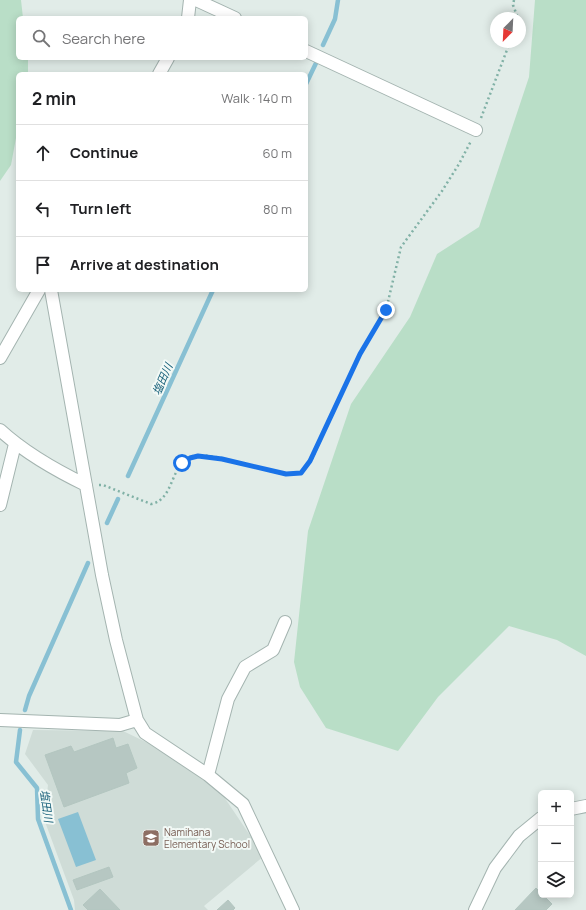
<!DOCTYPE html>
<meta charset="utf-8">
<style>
body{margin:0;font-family:Manrope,"Noto Sans JP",sans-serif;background:#f6f6f6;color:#202124}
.controls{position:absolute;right:12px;bottom:12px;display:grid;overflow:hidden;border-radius:6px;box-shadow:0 2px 10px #0003}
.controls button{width:36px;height:36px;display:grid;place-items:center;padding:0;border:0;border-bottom:1px solid #e0e0e0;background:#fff;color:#202124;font:20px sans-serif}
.compass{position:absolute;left:490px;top:12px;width:36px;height:36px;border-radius:50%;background:#fff;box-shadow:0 2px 10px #0003;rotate:204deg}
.stop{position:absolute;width:12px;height:12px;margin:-9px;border:3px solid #1a73e8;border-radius:50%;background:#fff}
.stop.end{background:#1a73e8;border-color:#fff;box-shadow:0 1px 4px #0008}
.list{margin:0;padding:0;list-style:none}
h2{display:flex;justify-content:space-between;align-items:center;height:52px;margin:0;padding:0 16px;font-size:17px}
h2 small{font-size:13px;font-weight:400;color:#757577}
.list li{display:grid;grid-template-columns:26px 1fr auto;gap:12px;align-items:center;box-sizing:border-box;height:56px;padding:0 16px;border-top:1px solid #e0e0e0}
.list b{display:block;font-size:15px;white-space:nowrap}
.list em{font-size:13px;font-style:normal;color:#757577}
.icon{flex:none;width:22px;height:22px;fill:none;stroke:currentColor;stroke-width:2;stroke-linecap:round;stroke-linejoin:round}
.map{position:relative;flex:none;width:586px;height:910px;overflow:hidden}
.search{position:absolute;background:#fff;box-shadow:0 2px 10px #0003;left:16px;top:16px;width:292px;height:44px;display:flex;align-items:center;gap:10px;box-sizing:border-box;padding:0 14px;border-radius:6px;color:#757577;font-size:15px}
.panel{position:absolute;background:#fff;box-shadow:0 2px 10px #0003;left:16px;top:72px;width:292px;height:220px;border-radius:6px}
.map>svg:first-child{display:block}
.built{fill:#cfdcd7}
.green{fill:#b9dec7}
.water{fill:#88c0d3}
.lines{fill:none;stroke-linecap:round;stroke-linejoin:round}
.stream{stroke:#88c0d3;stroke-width:4.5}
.building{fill:#b6c7c2;stroke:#b3c6c0}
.minor-casing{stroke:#a4b4b0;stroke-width:14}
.path{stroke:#81b1a6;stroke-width:2.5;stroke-dasharray:2 3;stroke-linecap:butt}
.minor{stroke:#fff;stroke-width:12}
.route{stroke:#1a73e8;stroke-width:5}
.labels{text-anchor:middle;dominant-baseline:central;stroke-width:4;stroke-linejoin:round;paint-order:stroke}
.education-label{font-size:10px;fill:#785e54;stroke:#f2f9f6;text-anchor:start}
.water-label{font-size:11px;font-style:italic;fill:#1a627b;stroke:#f2f9f6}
</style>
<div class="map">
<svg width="586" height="910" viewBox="0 0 586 910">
<rect width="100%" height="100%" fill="#e1ece8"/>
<!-- built -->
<path class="built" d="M33 730 123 731 148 743 220 791 264 856 204 906 208 910H75L74 900 44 819 48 785 25 754Z"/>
<!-- green -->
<path class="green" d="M0 0H21L23 18H18V58H28V74H18V127L11 165 0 181Z
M535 0H586V656L557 640 509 626 438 697 398 751 326 728 300 687 294 662 308 531 351 404 410 317 437 254 479 227 529 77Z"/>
<!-- water -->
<path class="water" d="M78 812 96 860 76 867 58 819Z"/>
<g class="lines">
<!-- stream -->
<path class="stream" d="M323 45 335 19 338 0
M306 84 317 61
M128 476 213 290
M107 523 118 499
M25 710 29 696 88 563
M20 730 16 762 37 788 38 819 71 910"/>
</g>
<!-- building -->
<path class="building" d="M113 738 116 748 128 744 137 768 126 773 129 783 64 807 45 755 71 746 74 752Z
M109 867 113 877 77 890 73 880Z
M536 888 552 904 546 910H515Z
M100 889 120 910H88L83 905Z
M228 900 235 908 233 910H217Z"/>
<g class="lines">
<defs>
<path id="minor" d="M196 0 235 18
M188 18 190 0
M306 51 476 130
M159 74 168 58
M51 290 102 575 116 640 137 720 145 733 208 775 243 804 293 910
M0 358 39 290
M0 430C25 453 55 470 86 485
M0 505 15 444
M0 720 120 725 137 720
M208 775 228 699 245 667 273 650 285 622
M571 809 586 806
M475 910 495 868 519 836 541 818"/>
</defs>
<!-- minor casing -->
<use href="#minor" class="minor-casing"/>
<!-- path -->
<path class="path" d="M514 0 513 5 518 18
M481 118 510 42
M99 485H103L151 504C174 500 170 466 190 457 209 449 264 472 286 474 291 475 296 473 301 473L311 461 360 354 386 310 401 247 442 191 459 164 471 141"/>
<!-- minor -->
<use href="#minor" class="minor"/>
</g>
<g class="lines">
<!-- route -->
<path class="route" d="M182 463 190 458 198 456 222 459 286 474 301 473 310 461 360 354 386 310"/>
</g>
<!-- icons -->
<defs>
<symbol id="school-square" viewBox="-11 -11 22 22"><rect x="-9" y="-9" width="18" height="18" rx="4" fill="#8d6e63" stroke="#f2f9f6"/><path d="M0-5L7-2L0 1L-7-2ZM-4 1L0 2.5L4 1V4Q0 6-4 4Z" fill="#fff"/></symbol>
</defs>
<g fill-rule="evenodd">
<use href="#school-square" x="141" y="828" width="20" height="20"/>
</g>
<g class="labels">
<!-- education labels -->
<g class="education-label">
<text x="164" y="832">Namihana<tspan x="164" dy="12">Elementary School</tspan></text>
</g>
<!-- water labels -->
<g class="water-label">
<text transform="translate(162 379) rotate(-66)">塩田川</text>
<text transform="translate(47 806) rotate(82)">塩田川</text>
</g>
</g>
</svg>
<div class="controls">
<button>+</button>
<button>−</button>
<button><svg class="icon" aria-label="layers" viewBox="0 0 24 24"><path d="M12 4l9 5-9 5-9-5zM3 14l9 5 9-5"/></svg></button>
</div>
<svg class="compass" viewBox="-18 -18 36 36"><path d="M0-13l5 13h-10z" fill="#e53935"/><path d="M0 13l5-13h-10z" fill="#757577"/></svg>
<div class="stop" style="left:182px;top:463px"></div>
<div class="stop end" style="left:386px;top:310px"></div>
<div class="search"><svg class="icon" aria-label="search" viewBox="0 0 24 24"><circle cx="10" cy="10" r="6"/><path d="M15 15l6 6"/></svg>Search here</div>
<section class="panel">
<h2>2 min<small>Walk · 140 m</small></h2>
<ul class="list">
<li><svg class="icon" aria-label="ahead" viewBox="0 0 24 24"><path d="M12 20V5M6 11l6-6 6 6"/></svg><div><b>Continue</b></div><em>60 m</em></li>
<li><svg class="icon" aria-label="left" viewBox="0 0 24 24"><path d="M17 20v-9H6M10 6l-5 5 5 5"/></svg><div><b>Turn left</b></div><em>80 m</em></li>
<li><svg class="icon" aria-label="arrive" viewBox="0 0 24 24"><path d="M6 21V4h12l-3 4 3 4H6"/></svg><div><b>Arrive at destination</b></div></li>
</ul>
</section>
</div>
